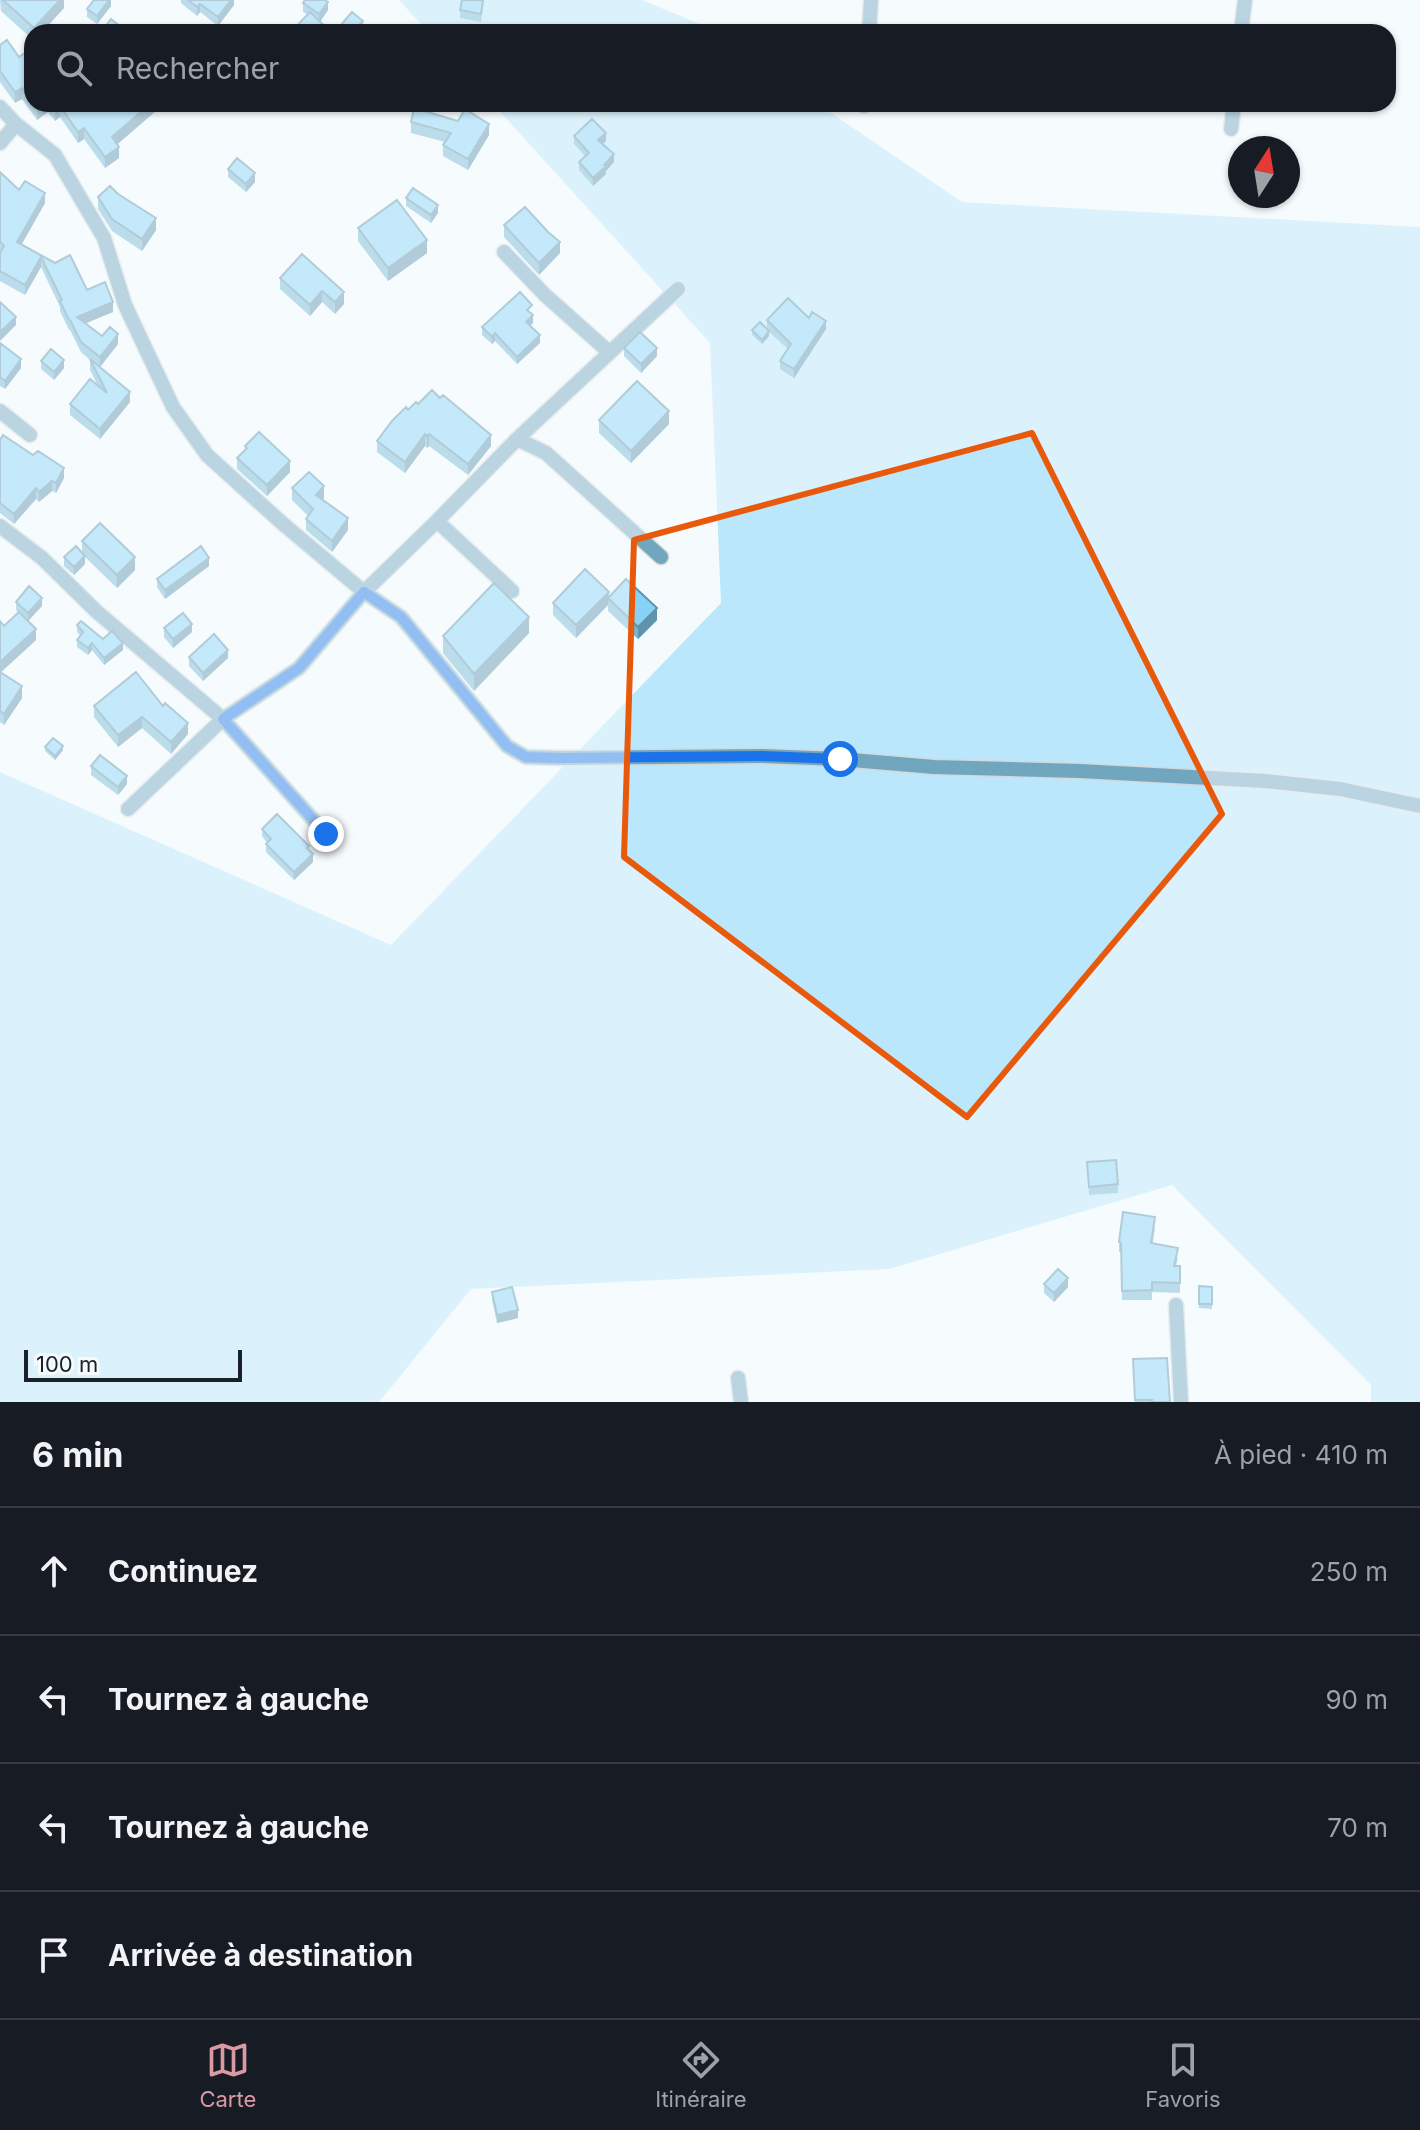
<!DOCTYPE html>
<html lang="fr">
<meta charset="utf-8">
<style>
body{margin:0;font-family:Inter,sans-serif;background:#242831;color:#f1f3f6}
.compass{position:absolute;left:1228px;top:136px;width:72px;height:72px;border-radius:50%;background:#171b24;box-shadow:0 2px 6px #0004;rotate:12deg}
.scale{position:absolute;left:24px;bottom:20px;width:218px;box-sizing:border-box;padding-left:8px;border:4px solid #182228;border-top:0;font-size:22px;line-height:28px;white-space:nowrap;color:#182228;-webkit-text-stroke:6px #f5fbfd;paint-order:stroke}
.stop{position:absolute;width:24px;height:24px;margin:-18px;border:6px solid #1a73e8;border-radius:50%;background:#fff}
.stop.end{background:#1a73e8;border-color:#fff;box-shadow:0 2px 8px #0008}
.list{margin:0;padding:0;list-style:none}
h2{display:flex;justify-content:space-between;align-items:center;height:104px;margin:0;padding:0 32px;font-size:34px}
h2 small{font-size:26px;font-weight:400;color:#9ea1a6}
.list li{display:grid;grid-template-columns:52px 1fr auto;gap:24px;align-items:center;box-sizing:border-box;height:128px;padding:0 32px;border-top:2px solid #363941}
.list b{display:block;font-size:30px;white-space:nowrap}
.list em{font-size:26px;font-style:normal;color:#9ea1a6}
.icon{flex:none;width:44px;height:44px;fill:none;stroke:currentColor;stroke-width:2;stroke-linecap:round;stroke-linejoin:round}
.map{position:relative;flex:none;width:1420px;height:1402px;overflow:hidden}
.search{position:absolute;background:#171b24;box-shadow:0 2px 6px #0004;left:24px;right:24px;top:24px;height:88px;display:flex;align-items:center;gap:20px;box-sizing:border-box;padding:0 28px;border-radius:24px;color:#9ea1a6;font-size:30px}
.sheet{height:616px;background:#171b24}
nav{display:flex;justify-content:space-around;align-items:center;box-sizing:border-box;height:112px;border-top:2px solid #363941;background:#171b24;font-size:22px;color:#9ea1a6}
nav a{display:grid;justify-items:center;gap:4px}
nav .on{color:#da99a3}
.map>svg:first-child{display:block}
.green{fill:#bbe7fd}
.lines{fill:none;stroke-linecap:round;stroke-linejoin:round}
.minor-casing{stroke:#d2d8db;stroke-width:17}
.minor{stroke:#71a6bf;stroke-width:14}
.wall{fill:#74b5d3}
.shaded-wall{fill:#5e93ac}
.building{fill:#87d2f5;stroke:#5e93ac;stroke-width:2}
.route{stroke:#1a73e8;stroke-width:10}
.marked{fill:none;stroke:#e8590c;stroke-width:6;stroke-linejoin:round}
</style>
<div class="map">
<svg width="1420" height="1402" viewBox="0 0 1420 1402">
<rect width="100%" height="100%" fill="#f5fbfd"/>
<!-- green -->
<path class="green" d="M399 0H642L702 25 712 32H428Z
M493 104H818L962 202 1420 227V1402H1371V1385L1172 1185 889 1269 471 1289 379 1402H0V772L391 945 721 603 710 343Z"/>
<g class="lines">
<defs>
<path id="minor" d="M869 32 871 0
M1241 32 1245 0
M864 106V104
M0 107 16 124 55 155 104 238 125 305 173 407 207 455 282 523 364 592 401 617 507 746 526 757 561 758 761 756 840 759 934 767 1080 771 1265 781 1340 789 1420 806
M1231 129 1234 104
M0 143 16 124
M504 252 545 295 609 352
M0 411 30 435
M517 439 546 453 661 557
M437 521 512 591
M0 526 42 558 96 611 223 719 326 834
M128 809 223 719 299 668 364 592 437 521 517 439 678 289
M1176 1305 1181 1402
M738 1378 741 1402"/>
</defs>
<!-- minor casing -->
<use href="#minor" class="minor-casing"/>
<!-- minor -->
<use href="#minor" class="minor"/>
</g>
<!-- wall -->
<path class="wall" d="M0 0H64V8L42 32H32V39L1 11Z
M111 0V6L97 24 87 17V9Z
M181 0H234V5L218 26 200 12 197 16 181 3Z
M484 0 481 22 460 18V10Z
M303 3 328 10 320 22 303 12Z
M0 45 19 57 32 48V104H164L117 144 119 158 105 168 84 139 78 143 60 117 55 121 48 112 37 120 22 99 15 103 0 82Z
M458 104H476L474 110Z
M458 121 489 135 468 170 443 156V145L445 142 411 133V122Z
M574 136 606 141 603 144 614 162 606 171V174L593 186 579 170V162L585 156 574 144Z
M228 169 255 182 246 192 228 177Z
M0 172 19 190 45 203 22 244 87 290 113 312 85 323 102 336 118 344 100 367 130 402 100 439 70 415V404L98 386 90 370V360L81 352 70 330H69L60 311V307L41 267 25 295 0 281Z
M98 197 156 230 142 251 112 231 98 209Z
M406 198 438 213 431 223 406 206Z
M504 225 560 253 539 275 504 237Z
M358 228 427 253 388 281 358 241Z
M302 254 344 304 335 314 322 302 310 316 280 289V278Z
M532 312 531 314 533 323 530 326 540 343 517 364 495 341 492 344 482 335V327Z
M809 318 826 329 794 378 780 369V361L788 349 769 332V336L762 344 752 335V330L767 329V320Z
M0 343 21 368 5 389 0 386Z
M624 348 657 356 641 373 624 356Z
M41 361 64 368 54 380 41 369Z
M408 410 491 446 468 475 429 446 427 448 425 446 405 473 377 452V441Z
M599 420 669 424 631 463 599 433Z
M0 440 64 478 56 493 52 491 39 502 36 499 14 524 0 513Z
M245 446 290 472 267 496 237 469V458L245 450Z
M292 488 324 498 322 500 348 530 332 552 306 530V519L308 516 292 500Z
M82 541 135 570 117 588 85 557V564L74 575 64 566V557L82 553Z
M209 566 165 599 157 587V579Z
M609 598 657 620 638 639 608 611V605L576 638 553 615V603Z
M16 602 42 606 28 621 36 640 0 673 22 698 4 725 0 722V621L4 626 18 613 16 610Z
M77 625 103 639 123 650 104 665 92 650 88 655 77 647V640L81 636 77 632Z
M164 628 192 632 173 648 164 637Z
M529 633 474 691 443 653V636Z
M189 657 228 658 203 681 189 666Z
M94 706H163L188 734 171 754 142 728 118 747 94 717Z
M45 747 63 750 55 760 45 751Z
M91 766 127 784 118 795 91 775Z
M262 829 313 862 294 880 266 852V844L267 843 262 836Z
M1087 1162 1118 1184V1193L1089 1195Z
M1155 1227 1153 1243 1178 1258 1176 1266H1180V1293L1152 1292V1300H1122L1121 1252H1119V1242Z
M1044 1284 1068 1287 1054 1302 1044 1293Z
M1199 1286 1212 1287V1309L1199 1308Z
M492 1292 518 1318 497 1323 492 1300Z
M1133 1359 1170 1402H1135Z"/>
<!-- shaded-wall -->
<path class="shaded-wall" d="M60 0H64V8L42 32H34V28Z
M109 0H111V6L97 24V16Z
M231 0H234V5L218 26V17Z
M328 2V10L319 23V14Z
M200 4V12L197 16V7Z
M363 21V29L360 32 356 28Z
M22 88V99L15 103V92Z
M44 104H48V112L37 120V109Z
M150 104H164L112 149V137Z
M60 106V117L55 121V110Z
M489 124V135L468 170V159Z
M84 128V139L78 143V132Z
M606 133V141L598 148V140Z
M119 147V158L105 168V157Z
M614 154V162L606 171V174L593 186V178Z
M255 173V182L246 192V184Z
M45 193V203L17 252V242Z
M438 205V213L431 223V215Z
M156 218V230L142 251V239Z
M427 240V253L388 281V268Z
M560 242V253L539 275V263Z
M41 257V267L25 295V285Z
M322 291V302L310 316V305Z
M344 292V304L335 314V302Z
M113 302V312L77 327V317Z
M533 315V323L526 329V322Z
M16 317V325L0 341V332Z
M826 321V329L794 378V369Z
M769 331V336L762 344V340Z
M495 333V341L492 344V337Z
M118 334V344L100 367V357Z
M540 335V343L517 364V357Z
M657 348V356L641 373V364Z
M21 359V368L5 389V381Z
M64 360V368L54 380V372Z
M130 392V402L100 439V429Z
M669 411V424L631 463V451Z
M425 434V446L405 473V462Z
M429 434V446L427 448V436Z
M491 435V446L468 475V464Z
M290 461V472L267 496V485Z
M64 468V478L56 493V483Z
M52 481V491L39 502V492Z
M324 486V498L316 506V495Z
M36 488V499L14 524V514Z
M348 518V530L332 552V541Z
M85 556V564L74 575V567Z
M135 557V570L117 588V575Z
M209 558V566L165 599V590Z
M609 592 608 605 576 638V625Z
M42 598V606L28 621V613Z
M657 608V620L638 639V627Z
M529 617V633L474 691V674Z
M192 624V632L173 648V639Z
M36 629V640L0 673V662Z
M92 643V650L88 655V648Z
M123 643V650L104 665V658Z
M228 650V658L203 681V673Z
M22 686V698L4 725V714Z
M142 717V728L118 747V735Z
M188 723V734L171 754V742Z
M63 746V750L55 760V756Z
M127 776V784L118 795V787Z
M313 854V862L294 880V872Z
M1068 1278V1287L1054 1302V1293Z
M518 1310V1318L497 1323V1315Z"/>
<!-- building -->
<path class="building" d="M3 0H60L34 28Z
M94 0H109L97 16 87 9Z
M188 0H231L218 17 200 4 197 7Z
M305 0H325L328 2 319 14 303 3Z
M462 0H483L481 14 460 10Z
M310 12 331 32H291Z
M352 12 363 21 356 28 362 32H335Z
M111 19 126 31 125 32H109L104 28Z
M7 40 19 57 32 48V102L22 88 15 92 0 71V45Z
M34 104H44L37 109Z
M50 104H150L112 137 119 147 105 157 84 128 78 132 60 106 55 110Z
M414 108 458 121 465 109 489 124 468 159 443 145 451 133 411 122Z
M592 119 606 133 598 140 614 154 604 165 606 166 593 178 579 162 589 153 574 136Z
M237 158 255 173 246 184 228 169Z
M0 172 19 190 25 181 45 193 17 242 55 263 70 255 87 290 105 282 113 302 77 317 102 336 110 327 118 334 100 357 81 342 70 320H69L60 301 62 300 41 257 25 285 0 271V253L4 246 0 242Z
M110 186 118 194 156 218 142 239 112 219 98 197Z
M413 188 438 205 431 215 406 198Z
M397 200 427 240 388 268 358 228Z
M525 207 548 232 560 242 539 263 504 225Z
M302 254 344 292 335 302 322 291 310 305 280 278Z
M520 292 532 305 527 310 533 315 526 322 540 335 517 357 495 333 492 337 482 327Z
M788 298 809 318 812 312 826 321 794 369 780 361 791 344 767 320Z
M0 302 16 317 0 332Z
M760 322 769 331 762 340 752 330Z
M640 332 657 348 641 364 624 348Z
M0 343 21 359 5 381 0 377Z
M51 349 64 360 54 372 41 361Z
M90 359 130 392 100 429 70 404 90 379 107 393Z
M637 381 669 411 631 451 599 420Z
M432 390 440 398 443 395 491 435 468 464 429 434 427 436 425 434 405 462 377 441 392 421 406 407 408 410 416 402 418 404Z
M259 432 290 461 267 485 237 458 247 448 245 446Z
M3 435 33 455 38 451 64 468 56 483 52 481 39 492 36 488 14 514 0 503V440Z
M309 472 324 486 316 495 348 518 332 541 306 519 313 509 292 488Z
M100 523 135 557 117 575 82 541Z
M76 546 85 556 74 567 64 557Z
M201 546 209 558 165 590 157 579Z
M585 569 609 592 576 625 553 603Z
M626 579 657 608 638 627 608 598Z
M494 583 529 617 474 674 443 636Z
M29 586 42 598 28 613 16 602Z
M19 612 36 629 0 662V621L4 626Z
M183 613 192 624 173 639 164 628Z
M81 621 103 639 112 631 123 643 104 658 92 643 88 648 77 640 83 632 77 625Z
M214 634 228 650 203 673 189 657Z
M0 672 22 686 4 714 0 711Z
M136 672 163 706 165 703 188 723 171 742 142 717 118 735 94 706Z
M53 738 63 746 55 756 45 747Z
M100 755 127 776 118 787 91 766Z
M277 814 309 846 307 848 313 854 294 872 266 844 271 839 262 829Z
M1116 1160 1118 1184 1089 1187 1087 1162Z
M1123 1212 1155 1217 1151 1243 1178 1248 1174 1266H1180V1283L1152 1282V1290L1122 1291 1121 1243 1119 1242Z
M1058 1269 1068 1278 1054 1293 1044 1284Z
M1199 1286 1212 1287V1304H1199Z
M512 1287 518 1310 497 1315 492 1292Z
M1167 1358 1170 1402H1151L1152 1400H1135L1133 1359Z"/>
<g class="lines">
<!-- route -->
<path class="route" d="M326 834 223 719 299 668 364 592 401 617 507 746 526 757 561 758 761 756 840 759"/>
</g>
<!-- marked area -->
<path d="M0 0H1420V1402H0ZM1032 433 1222 814 967 1117 624 857 634 540Z" fill="#f5fbfd" fill-opacity=".55" fill-rule="evenodd"/>
<path class="marked" d="M1032 433 1222 814 967 1117 624 857 634 540Z"/>
</svg>
<svg class="compass" viewBox="-18 -18 36 36"><path d="M0-13l5 13h-10z" fill="#e53935"/><path d="M0 13l5-13h-10z" fill="#9ea1a6"/></svg>
<div class="scale">100 m</div>
<div class="stop" style="left:840px;top:759px"></div>
<div class="stop end" style="left:326px;top:834px"></div>
<div class="search"><svg class="icon" aria-label="search" viewBox="0 0 24 24"><circle cx="10" cy="10" r="6"/><path d="M15 15l6 6"/></svg>Rechercher</div>
</div>
<section class="sheet">
<h2>6 min<small>À pied · 410 m</small></h2>
<ul class="list">
<li><svg class="icon" aria-label="ahead" viewBox="0 0 24 24"><path d="M12 20V5M6 11l6-6 6 6"/></svg><div><b>Continuez</b></div><em>250 m</em></li>
<li><svg class="icon" aria-label="left" viewBox="0 0 24 24"><path d="M17 20v-9H6M10 6l-5 5 5 5"/></svg><div><b>Tournez à gauche</b></div><em>90 m</em></li>
<li><svg class="icon" aria-label="left" viewBox="0 0 24 24"><path d="M17 20v-9H6M10 6l-5 5 5 5"/></svg><div><b>Tournez à gauche</b></div><em>70 m</em></li>
<li><svg class="icon" aria-label="arrive" viewBox="0 0 24 24"><path d="M6 21V4h12l-3 4 3 4H6"/></svg><div><b>Arrivée à destination</b></div></li>
</ul>
</section>
<nav>
<a class="on"><svg class="icon" aria-label="map" viewBox="0 0 24 24"><path d="M3 6l6-2 6 2 6-2v14l-6 2-6-2-6 2zM9 4v14M15 6v14"/></svg>Carte</a>
<a><svg class="icon" aria-label="directions" viewBox="0 0 24 24"><path d="M12 3l9 9-9 9-9-9zM9 14v-3h6M13 9l2 2-2 2"/></svg>Itinéraire</a>
<a><svg class="icon" aria-label="saved" viewBox="0 0 24 24"><path d="M7 4h10v16l-5-4-5 4z"/></svg>Favoris</a>
</nav>
